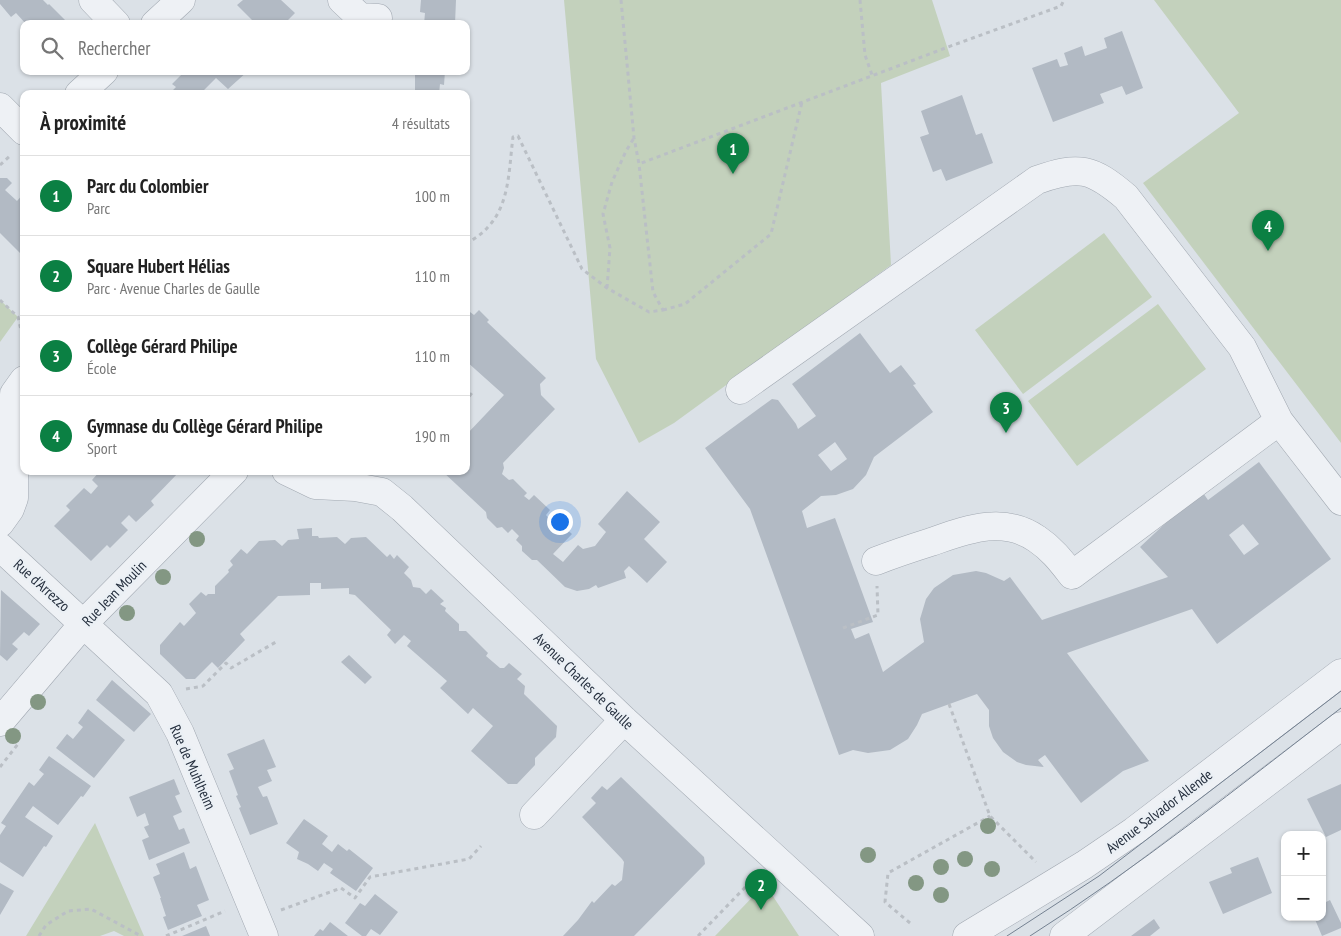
<!DOCTYPE html>
<html lang="fr">
<meta charset="utf-8">
<style>
body{margin:0;font-family:"PT Sans Narrow",sans-serif;background:#f6f6f6;color:#222}
.controls{position:absolute;right:15px;bottom:15px;display:grid;overflow:hidden;border-radius:10px;box-shadow:0 1px 4px #0004}
.controls button{width:45px;height:45px;display:grid;place-items:center;padding:0;border:0;border-bottom:1px solid #e0e0e0;background:#fff;color:#222;font:25px sans-serif}
.you{position:absolute;left:559px;top:521px;width:18px;height:18px;margin:-12px;border:4px solid #fff;border-radius:50%;background:#1a73e8;box-shadow:0 0 0 8px #1a73e833}
.badge{display:grid;place-items:center;width:32px;height:32px;border-radius:50%;background:#0b8043;color:#fff;font-size:16px;font-weight:700}
.pin{position:absolute;translate:-50% -41px;filter:drop-shadow(0 1px 2px #0008)}
.pin::after{content:'';position:absolute;top:26px;width:18px;height:15px;background:inherit;clip-path:polygon(0 0,100% 0,50% 100%)}
.list{margin:0;padding:0;list-style:none}
h2{display:flex;justify-content:space-between;align-items:center;height:65px;margin:0;padding:0 20px;font-size:21px}
h2 small{font-size:16px;font-weight:400;color:#767676}
.list li{display:grid;grid-template-columns:32px 1fr auto;gap:15px;align-items:center;box-sizing:border-box;height:80px;padding:0 20px;border-top:1px solid #e0e0e0}
.list b{display:block;font-size:19px;white-space:nowrap}
.list p{margin:0;font-size:16px;white-space:nowrap;color:#767676}
.list em{font-size:16px;font-style:normal;color:#767676}
.icon{flex:none;width:28px;height:28px;fill:none;stroke:currentColor;stroke-width:2;stroke-linecap:round;stroke-linejoin:round}
.map{position:relative;flex:none;width:1341px;height:936px;overflow:hidden}
.search{position:absolute;background:#fff;box-shadow:0 1px 4px #0004;left:20px;top:20px;width:450px;height:55px;display:flex;align-items:center;gap:12px;box-sizing:border-box;padding:0 18px;border-radius:10px;color:#767676;font-size:19px}
.panel{position:absolute;background:#fff;box-shadow:0 1px 4px #0004;left:20px;top:90px;width:450px;height:385px;border-radius:10px}
.map>svg:first-child{display:block}
.green{fill:#c3d1bc}
.building{fill:#b2bac4;fill-rule:evenodd}
.lines{fill:none;stroke-linecap:round;stroke-linejoin:round}
.minor-casing{stroke:#a1a8b1;stroke-width:29}
.path{stroke:#babfc5;stroke-width:3;stroke-dasharray:4 4;stroke-linecap:butt}
.minor{stroke:#eef1f5;stroke-width:28}
.tram{stroke:#748191;stroke-width:1}
.tree{fill:#839783}
.labels{text-anchor:middle;dominant-baseline:central;stroke-width:5;stroke-linejoin:round;paint-order:stroke}
.street-label{font-size:15px;fill:#252f3e;stroke:#ebf0f5}
</style>
<div class="map">
<svg width="1341" height="936" viewBox="0 0 1341 936">
<rect width="100%" height="100%" fill="#dbe1e7"/>
<!-- green -->
<path class="green" d="M564 0H932L950 56 881 83 891 265 674 423 639 443 596 359Z
M1154 0H1341V443L1143 183 1239 113Z
M1104 233 1152 297 1023 394 975 330Z
M0 300 18 317 0 342Z
M1158 304 1206 369 1077 466 1028 401Z
M95 823 144 936H124L114 931 100 936H26Z
M765 884 799 936H715Z"/>
<!-- building -->
<path class="building" d="M0 0H43L48 5 49 4 69 24H31L30 22 26 24 16 13 11 17 0 4Z
M243 0H281L295 13 284 24H256L237 5Z
M421 0H456L455 24H424L425 13 420 12Z
M1122 31 1143 88 1126 95 1122 86 1100 94 1104 103 1053 122 1032 68 1057 59 1060 67 1068 65 1064 53 1082 46 1085 56 1107 48 1104 38Z
M185 71H248L228 89 216 78 201 93 202 94H169L176 87 172 84Z
M415 71H445L444 85 440 84 439 94H415Z
M962 95 976 135 982 133 993 163 946 181 941 169 933 172 920 137 929 134 921 111Z
M0 178H7L12 183 5 190 17 201 24 193V257L0 233Z
M466 309 474 315 479 310 489 320 487 322 546 378 540 384 541 395 555 409 503 463 504 468 502 474 509 480 513 479 527 493 524 496 529 500 534 495 550 510 546 515 550 520 553 517 572 534 553 554 563 562 578 545 583 549 595 546 606 532 598 524 627 491 660 522 644 539 667 562 647 583 629 566 624 571 626 578 598 588 596 585 589 589 577 591 565 587 537 560H532L522 551V546L516 540 519 536 512 529 508 533 502 527 497 528 487 518 486 512 442 471H466V435L504 395 466 361Z
M860 333 890 373 901 365 916 384 913 385 933 412 874 457 866 475 853 489 836 495 821 496 802 511 807 528 835 518 873 622 851 629 855 639 869 633 883 672 924 642 920 619 926 599 934 588 953 575 976 571 986 573 1004 581 1010 577 1042 620 1168 577 1140 547 1201 490 1208 500 1259 462 1331 559 1217 644 1192 609 1067 653 1149 761 1123 771 1081 803 1045 755 1038 760 1044 767 1026 765 1017 762 1003 752 993 738 989 726V710L977 694 922 714 917 725 908 739 890 750 868 753 853 750 839 755 750 509 705 448 772 399 778 400 796 424 798 429 816 416 792 384ZM835 442 847 459 831 471 818 455ZM1243 524 1259 544 1244 555 1229 535Z
M100 471H180L151 501 154 505 136 522 129 515 121 523 128 530 110 548 107 545 91 561 54 526 70 510 66 506 84 488 91 494 98 486 92 480Z
M312 528V536H318L319 538 337 537 345 544 351 538 366 537 387 557 390 554 394 559 397 555 409 567 404 573 411 580 413 587 420 588 426 594 431 589 444 601 440 604 446 608 445 611 459 624V631H466L488 653 486 656 500 668H504L509 663 522 674 517 679 525 686 524 694 557 726 556 737 535 758V765L517 784H508L471 751 493 726 473 708 468 714 440 688 447 681 407 646 411 641 404 635 395 644 387 635 391 630 355 595 349 594V588L321 589V583H310V595L278 596 240 634 245 640 218 668 212 662 195 679H186L160 654V645L180 622 184 626 196 613 189 604 201 592 206 596 208 594H215V586L229 572 228 570 233 565 230 561 241 549 247 554 259 541 275 540 282 546 288 540 299 539 297 529Z
M1 590 40 624 29 636 24 632 12 644 18 649 7 661 0 655Z
M349 655 372 677 365 684 341 662Z
M112 680 151 714 134 732 96 700Z
M88 709 125 740 94 778 56 748 67 734 73 739 83 727 78 723Z
M264 739 276 767 267 770 272 781 258 787 263 797 267 796 278 824 250 835 239 808 241 807 236 796 238 795 229 771 234 769 227 754Z
M49 756 91 786 83 797 81 796 58 825 33 806 25 817 53 836 46 847 44 846 23 877 0 862V835L6 826 1 823 29 782 34 786 44 774 39 770Z
M621 777 704 857 705 864 634 936H563L578 920 592 901 594 903 612 884 615 886 622 880 624 862 622 859 582 817 596 803 591 798 602 786 607 790Z
M174 779 180 794 175 796 182 812 173 816 179 830 184 828 190 843 149 860 142 840 149 837 144 827 149 825 145 813 137 817 129 797Z
M1341 784V830L1326 837 1307 799Z
M304 819 328 836 322 844 332 852 338 844 347 851 349 849 373 868 356 891 330 873 333 869 324 863 318 871 308 864 297 859 299 852 286 843Z
M184 852 190 869 196 866 209 900 197 905 202 916 168 930 163 917 166 916 160 898H161L153 877 160 874 156 864Z
M1258 857 1272 893 1223 914 1209 882 1232 873 1230 868Z
M0 883 14 891 0 915Z
M375 894 398 912 380 935 371 929 366 936H362L345 923 360 903 365 906Z
M1330 900 1341 923V928L1322 936 1314 917H1322V904Z
M1154 919 1160 928 1150 936H1131Z
M330 922 348 936H314L320 929 323 931Z
M206 926 210 936H182Z"/>
<g class="lines">
<defs>
<path id="minor" d="M93 0 116 24
M342 0 360 17 378 18
M155 24 181 0
M79 94 104 71
M0 107 24 131
M740 390 1037 180C1079 165 1092 168 1126 197L1242 347 1279 421 1341 501
M286 471 315 485 355 487 382 492 402 508 624 720 860 936
M0 523 10 509 14 498V394L24 380
M0 547 159 694 180 733 264 936
M876 561C894 554 912 548 931 542 966 530 1003 515 1037 539 1052 549 1061 561 1072 575L1279 421
M0 722 84 623 234 471
M534 815 624 720
M967 936 1084 865 1134 831 1341 673
M1064 936 1341 726"/>
</defs>
<!-- minor casing -->
<use href="#minor" class="minor-casing"/>
<!-- path -->
<path class="path" d="M621 0 634 138 639 164 948 47 1061 6 1064 0
M860 0 865 55 872 75
M0 165 11 155
M466 244C474 239 482 234 488 227 510 204 509 167 513 137L518 136 582 269 607 288 649 312 663 310 653 292 639 164
M607 288 610 248 603 214 612 182 626 151 634 138
M0 300 18 317 24 343
M663 310 685 304 771 234 802 102
M466 388 472 393 466 400
M843 628 878 615 877 586
M186 689 203 686 226 663 231 668 276 642
M949 704 990 816 1036 862
M0 767 18 744
M281 910 341 888 355 898 370 877 469 859 481 846
M910 923 885 902 888 873 990 816
M39 936 46 925 68 911 91 909 141 936
M166 936 225 911
M698 936 755 877"/>
<!-- minor -->
<use href="#minor" class="minor"/>
<!-- tram -->
<path class="tram" d="M1007 936 1099 876 1341 691
M1030 936C1139 867 1239 786 1341 708"/>
</g>
<!-- trees -->
<g class="tree">
<circle cx="197" cy="539" r="8"/>
<circle cx="163" cy="577" r="8"/>
<circle cx="127" cy="613" r="8"/>
<circle cx="38" cy="702" r="8"/>
<circle cx="13" cy="736" r="8"/>
<circle cx="988" cy="826" r="8"/>
<circle cx="868" cy="855" r="8"/>
<circle cx="965" cy="859" r="8"/>
<circle cx="941" cy="867" r="8"/>
<circle cx="992" cy="869" r="8"/>
<circle cx="916" cy="883" r="8"/>
<circle cx="941" cy="895" r="8"/>
</g>
<g class="labels">
<!-- street labels -->
<g class="street-label">
<text transform="translate(42 585) rotate(42)">Rue d'Arrezzo</text>
<text transform="translate(114 593) rotate(-46)">Rue Jean Moulin</text>
<text transform="translate(584 681) rotate(44)">Avenue Charles de Gaulle</text>
<text transform="translate(193 767) rotate(66)">Rue de Muhlheim</text>
<text transform="translate(1159 811) rotate(-37)">Avenue Salvador Allende</text>
</g>
</g>
</svg>
<div class="controls">
<button>+</button>
<button>−</button>
</div>
<div class="you"></div>
<div class="pin badge" style="left:733px;top:174px">1</div>
<div class="pin badge" style="left:761px;top:910px">2</div>
<div class="pin badge" style="left:1006px;top:433px">3</div>
<div class="pin badge" style="left:1268px;top:251px">4</div>
<div class="search"><svg class="icon" aria-label="search" viewBox="0 0 24 24"><circle cx="10" cy="10" r="6"/><path d="M15 15l6 6"/></svg>Rechercher</div>
<section class="panel">
<h2>À proximité<small>4 résultats</small></h2>
<ul class="list">
<li><span class="badge">1</span><div><b>Parc du Colombier</b><p>Parc</p></div><em>100 m</em></li>
<li><span class="badge">2</span><div><b>Square Hubert Hélias</b><p>Parc · Avenue Charles de Gaulle</p></div><em>110 m</em></li>
<li><span class="badge">3</span><div><b>Collège Gérard Philipe</b><p>École</p></div><em>110 m</em></li>
<li><span class="badge">4</span><div><b>Gymnase du Collège Gérard Philipe</b><p>Sport</p></div><em>190 m</em></li>
</ul>
</section>
</div>
